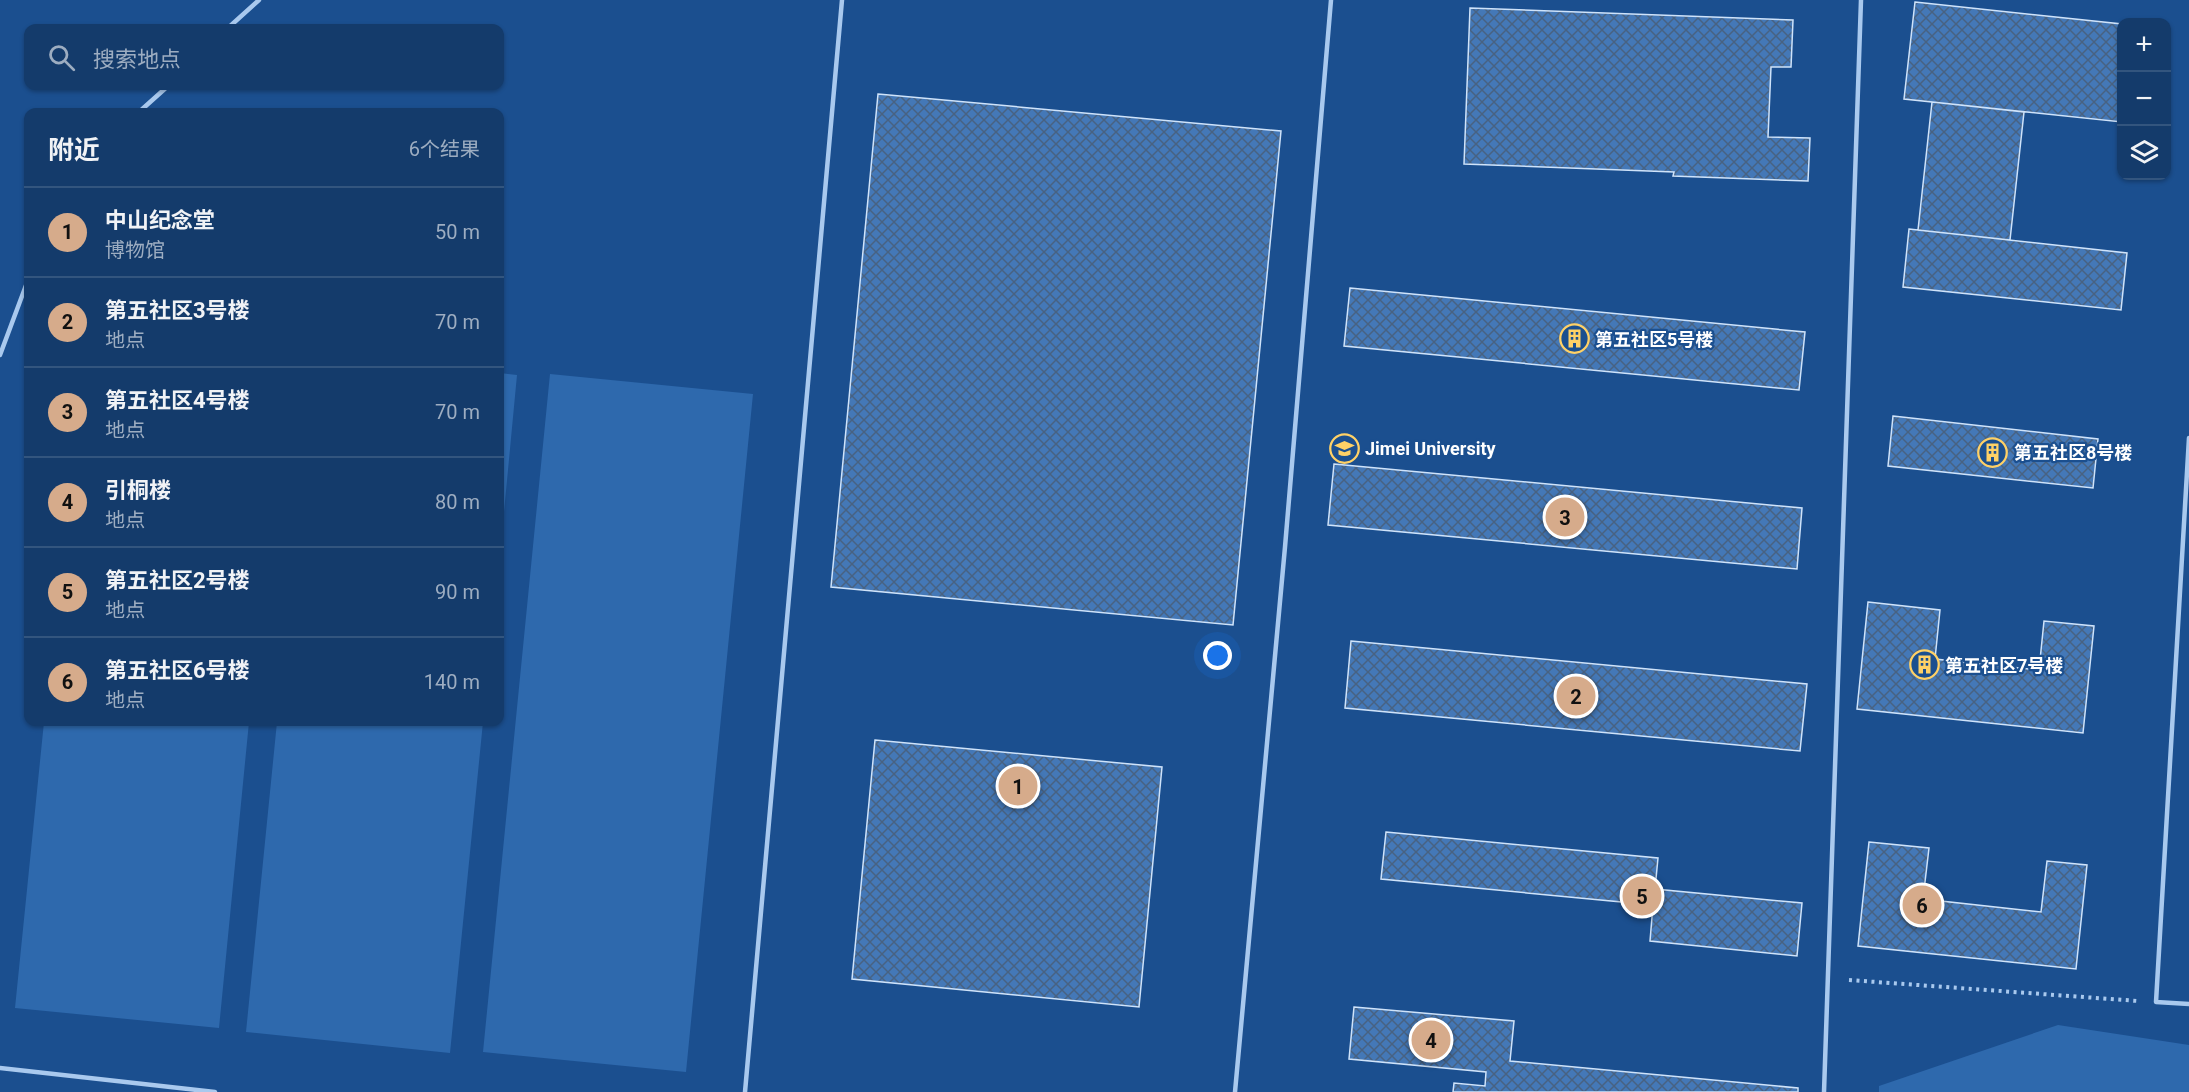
<!DOCTYPE html>
<html lang="zh">
<meta charset="utf-8">
<style>
body{margin:0;font-family:Roboto,"Noto Sans SC",sans-serif;background:#1d4271;color:#f1f3f6}
.controls{position:absolute;right:18px;top:18px;display:grid;overflow:hidden;border-radius:12px;box-shadow:0 2px 4px #0004}
.controls button{width:54px;height:54px;display:grid;place-items:center;padding:0;border:0;border-bottom:2px solid #33557e;background:#143b6b;color:#f1f3f6;font:30px sans-serif}
.you{position:absolute;left:1218px;top:656px;width:21px;height:21px;margin:-15px;border:4px solid #fff;border-radius:50%;background:#1a73e8;box-shadow:0 0 0 9px #1a73e833}
.badge{display:grid;place-items:center;width:39px;height:39px;border-radius:50%;background:#d6ab8b;color:#111;font-size:20px;font-weight:700}
.pin{position:absolute;translate:-50% -50%;border:3px solid #fff;box-shadow:0 2px 6px #0006}
.list{margin:0;padding:0;list-style:none}
h2{display:flex;justify-content:space-between;align-items:center;height:78px;margin:0;padding:0 24px;font-size:26px}
h2 small{font-size:20px;font-weight:400;color:#9dadc1}
.list li{display:grid;grid-template-columns:39px 1fr auto;gap:18px;align-items:center;box-sizing:border-box;height:90px;padding:0 24px;border-top:2px solid #33557e}
.list b{display:block;font-size:22px;white-space:nowrap}
.list p{margin:0;font-size:20px;white-space:nowrap;color:#9dadc1}
.list em{font-size:20px;font-style:normal;color:#9dadc1}
.icon{flex:none;width:33px;height:33px;fill:none;stroke:currentColor;stroke-width:2;stroke-linecap:round;stroke-linejoin:round}
.map{position:relative;flex:none;width:2189px;height:1092px;overflow:hidden}
.search{position:absolute;background:#143b6b;box-shadow:0 2px 4px #0004;left:24px;top:24px;width:480px;height:66px;display:flex;align-items:center;gap:15px;box-sizing:border-box;padding:0 21px;border-radius:12px;color:#9dadc1;font-size:22px}
.panel{position:absolute;background:#143b6b;box-shadow:0 2px 4px #0004;left:24px;top:108px;width:480px;height:618px;border-radius:12px}
.map>svg:first-child{display:block}
.green{fill:#2e69ad}
.building{fill:url(#building-cross-hatch);stroke:#cfe3fa;stroke-width:1.5}
.lines{fill:none;stroke-linecap:round;stroke-linejoin:round}
.path{stroke:#a9c9ee;stroke-width:4;stroke-dasharray:3 4.5;stroke-linecap:butt}
.service{stroke:#a9c9ee;stroke-width:4.5}
.labels{text-anchor:middle;dominant-baseline:central;stroke-width:4.5;stroke-linejoin:round;paint-order:stroke}
.poi-label{font-size:18px;font-weight:bold;fill:#fff;stroke:#1b4f8f;text-anchor:start}
</style>
<div class="map">
<svg width="2189" height="1092" viewBox="0 0 2189 1092">
<defs>
<pattern id="building-cross-hatch" width="8" height="8" patternUnits="userSpaceOnUse" patternTransform="scale(1.5)"><rect width="8" height="8" fill="#4478b7"/><path d="M0 0l8 8M0 8l8-8" fill="none" stroke="#486282"/></pattern>
</defs>
<rect width="100%" height="100%" fill="#1b4f8f"/>
<!-- green -->
<path class="green" d="M500 373 517 375 500 554Z
M550 374 753 394 686 1072 483 1052Z
M44 722H249L219 1028 15 1008Z
M277 722H483L450 1053 246 1032Z
M2058 1025 2189 1045V1092H1879V1086Z"/>
<!-- building -->
<path class="building" d="M1915 2 2122 24V122L1904 99Z
M1470 8 1793 20 1791 67H1771L1768 137 1810 138 1808 181 1673 176 1674 172 1464 164Z
M878 94 1281 131 1233 625 831 587Z
M1932 102 2024 112 2010 240 1918 230Z
M1909 229 2127 253 2121 310 1903 287Z
M1350 288 1805 332 1799 390 1344 346Z
M1893 416 2098 439 2093 488 1888 466Z
M1334 464 1802 508 1797 569 1328 525Z
M1868 602 1940 610 1935 659 2039 670 2044 621 2094 626 2083 733 1857 709Z
M1351 641 1807 684 1800 751 1345 708Z
M875 740 1162 767 1139 1007 852 979Z
M1386 832 1658 858 1655 889 1802 903 1797 956 1650 941 1653 905 1381 879Z
M1869 842 1929 848 1923 899 2041 912 2047 861 2087 865 2076 969 1858 946Z
M1354 1007 1514 1021 1510 1061 1798 1088V1092H1453L1454 1083 1485 1086 1486 1072 1349 1059Z"/>
<g class="lines">
<!-- path -->
<path class="path" d="M1849 980 2138 1001"/>
<!-- service -->
<path class="service" d="M228 28 259 0
M139 112 168 86
M0 355 28 280
M2189 438 2156 1002 2189 1004
M0 1068 215 1092
M745 1092 842 0
M1235 1092 1285 547 1331 0
M1824 1092 1861 0"/>
</g>
<!-- icons -->
<defs>
<symbol id="building-ring" viewBox="-11 -11 22 22"><circle r="9.5" fill="#1b4f8f" stroke="#ffd166" stroke-width="1.5"/><path d="M-4-6H4V6H1V3H-1V6H-4ZM-2.5-4.3h1.7v1.8h-1.7ZM.8-4.3h1.7v1.8H.8ZM-2.5-1h1.7V.8h-1.7ZM.8-1h1.7V.8H.8Z" fill="#ffd166"/></symbol>
<symbol id="university-ring" viewBox="-11 -11 22 22"><circle r="9.5" fill="#1b4f8f" stroke="#ffd166" stroke-width="1.5"/><path d="M0-5L7-2L0 1L-7-2ZM-4 1L0 2.5L4 1V4Q0 6-4 4Z" fill="#ffd166"/></symbol>
</defs>
<g fill-rule="evenodd">
<use href="#building-ring" x="1558" y="322" width="33" height="33"/>
<use href="#university-ring" x="1328" y="432" width="33" height="33"/>
<use href="#building-ring" x="1976" y="436" width="33" height="33"/>
<use href="#building-ring" x="1908" y="648" width="33" height="33"/>
</g>
<g class="labels">
<!-- poi labels -->
<g class="poi-label">
<text x="1595" y="339">第五社区5号楼</text>
<text x="1365" y="448">Jimei University</text>
<text x="2014" y="452">第五社区8号楼</text>
<text x="1945" y="665">第五社区7号楼</text>
</g>
</g>
</svg>
<div class="controls">
<button>+</button>
<button>−</button>
<button><svg class="icon" aria-label="layers" viewBox="0 0 24 24"><path d="M12 4l9 5-9 5-9-5zM3 14l9 5 9-5"/></svg></button>
</div>
<div class="you"></div>
<div class="pin badge" style="left:1018px;top:786px">1</div>
<div class="pin badge" style="left:1576px;top:696px">2</div>
<div class="pin badge" style="left:1565px;top:517px">3</div>
<div class="pin badge" style="left:1431px;top:1040px">4</div>
<div class="pin badge" style="left:1642px;top:896px">5</div>
<div class="pin badge" style="left:1922px;top:905px">6</div>
<div class="search"><svg class="icon" aria-label="search" viewBox="0 0 24 24"><circle cx="10" cy="10" r="6"/><path d="M15 15l6 6"/></svg>搜索地点</div>
<section class="panel">
<h2>附近<small>6个结果</small></h2>
<ul class="list">
<li><span class="badge">1</span><div><b>中山纪念堂</b><p>博物馆</p></div><em>50 m</em></li>
<li><span class="badge">2</span><div><b>第五社区3号楼</b><p>地点</p></div><em>70 m</em></li>
<li><span class="badge">3</span><div><b>第五社区4号楼</b><p>地点</p></div><em>70 m</em></li>
<li><span class="badge">4</span><div><b>引桐楼</b><p>地点</p></div><em>80 m</em></li>
<li><span class="badge">5</span><div><b>第五社区2号楼</b><p>地点</p></div><em>90 m</em></li>
<li><span class="badge">6</span><div><b>第五社区6号楼</b><p>地点</p></div><em>140 m</em></li>
</ul>
</section>
</div>
